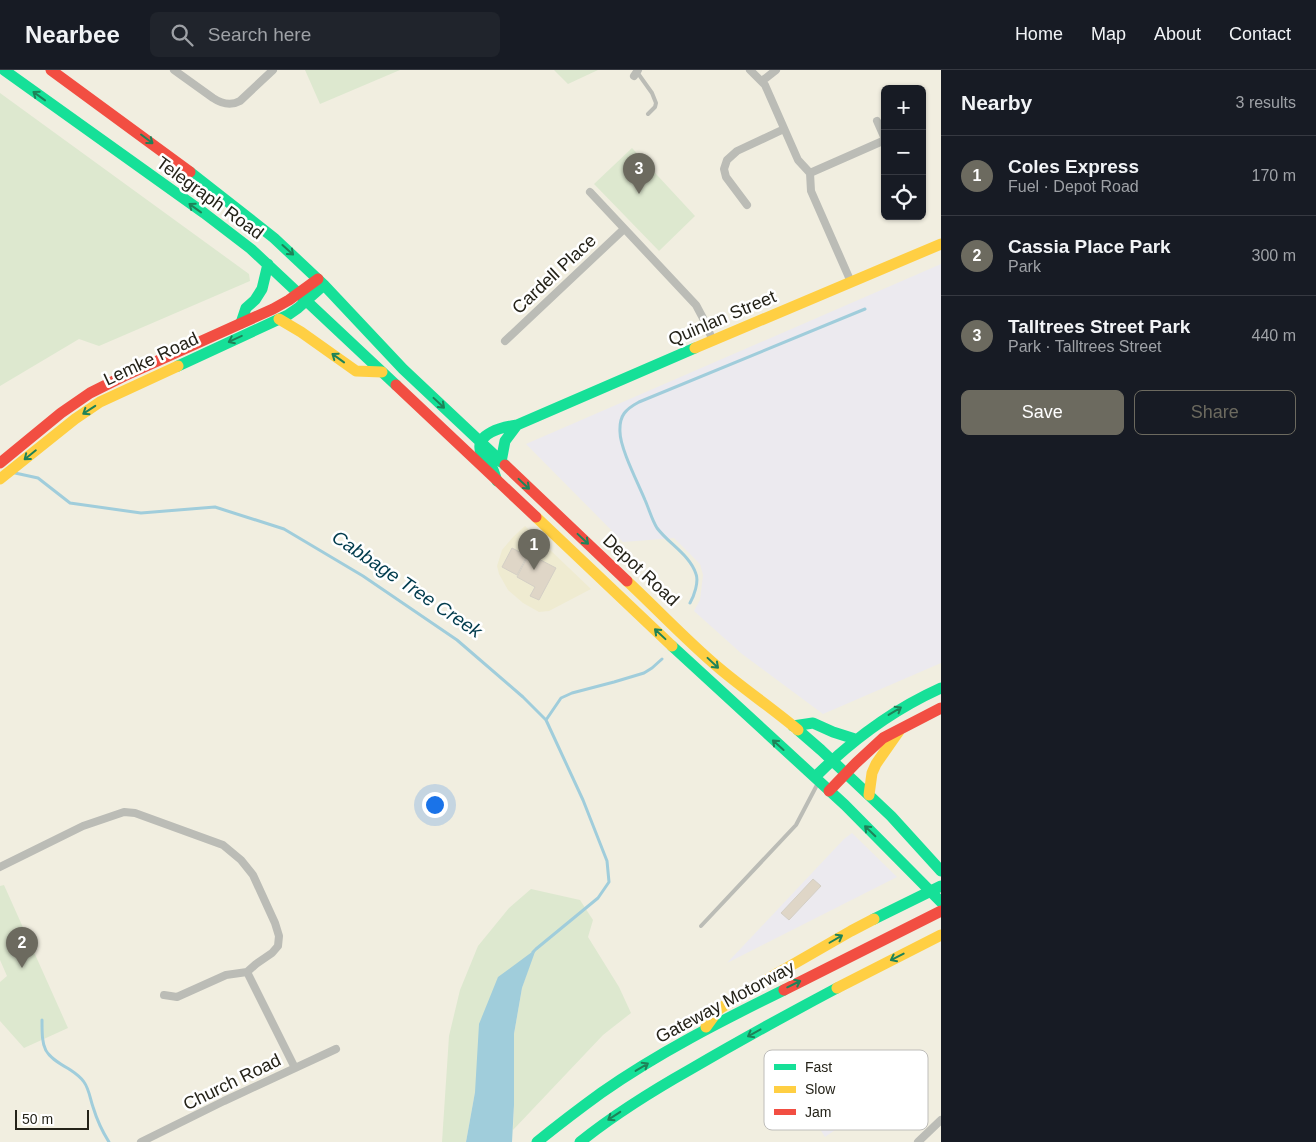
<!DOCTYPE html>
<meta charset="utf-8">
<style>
body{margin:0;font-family:Helvetica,sans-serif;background:#20242c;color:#f1f3f6}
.controls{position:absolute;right:15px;top:15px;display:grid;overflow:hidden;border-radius:8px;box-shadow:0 1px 4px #0004}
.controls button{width:45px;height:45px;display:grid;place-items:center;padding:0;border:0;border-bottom:1px solid #363941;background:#171b24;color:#f1f3f6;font:25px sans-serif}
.scale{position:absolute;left:15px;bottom:12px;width:74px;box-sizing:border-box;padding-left:5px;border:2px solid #252319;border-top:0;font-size:14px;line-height:18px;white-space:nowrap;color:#252319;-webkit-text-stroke:4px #fff;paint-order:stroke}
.you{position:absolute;left:434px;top:734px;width:18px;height:18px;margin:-12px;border:4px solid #fff;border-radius:50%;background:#1a73e8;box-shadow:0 0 0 8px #1a73e833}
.badge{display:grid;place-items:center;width:32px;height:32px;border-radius:50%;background:#6c6a5f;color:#fff;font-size:16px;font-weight:700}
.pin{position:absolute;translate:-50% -41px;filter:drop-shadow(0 1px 2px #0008)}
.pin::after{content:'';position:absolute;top:26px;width:18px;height:15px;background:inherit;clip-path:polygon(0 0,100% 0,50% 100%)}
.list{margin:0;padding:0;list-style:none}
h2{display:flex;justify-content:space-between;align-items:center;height:65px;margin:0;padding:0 20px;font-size:21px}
h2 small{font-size:16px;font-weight:400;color:#9ea1a6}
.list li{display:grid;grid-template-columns:32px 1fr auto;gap:15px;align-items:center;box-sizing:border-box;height:80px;padding:0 20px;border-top:1px solid #363941}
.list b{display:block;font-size:19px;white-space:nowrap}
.list p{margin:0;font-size:16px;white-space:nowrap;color:#9ea1a6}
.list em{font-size:16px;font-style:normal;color:#9ea1a6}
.actions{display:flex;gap:10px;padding:15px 20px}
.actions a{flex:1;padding:11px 0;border:1px solid #6c6a5f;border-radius:8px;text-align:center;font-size:18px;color:#6c6a5f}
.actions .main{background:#6c6a5f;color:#fff}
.icon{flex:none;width:28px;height:28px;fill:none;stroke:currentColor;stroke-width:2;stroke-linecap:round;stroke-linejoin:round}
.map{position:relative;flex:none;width:941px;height:1072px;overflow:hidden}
header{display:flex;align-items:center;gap:30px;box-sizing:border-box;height:70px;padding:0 25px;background:#171b24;border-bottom:1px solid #363941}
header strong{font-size:24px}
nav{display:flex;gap:28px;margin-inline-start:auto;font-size:18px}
.search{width:350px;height:45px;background:#20242c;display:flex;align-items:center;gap:12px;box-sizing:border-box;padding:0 18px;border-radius:8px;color:#9ea1a6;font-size:19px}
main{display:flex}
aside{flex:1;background:#171b24}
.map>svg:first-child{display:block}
.built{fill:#efebd1}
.industrial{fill:#eceaef}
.green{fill:#dde8cf}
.water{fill:#a0cddb}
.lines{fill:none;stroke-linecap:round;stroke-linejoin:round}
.stream{stroke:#a0cddb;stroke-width:3}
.building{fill:#dfd6c7;stroke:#d4cfc5}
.lane{stroke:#bbbcb6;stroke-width:4}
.street{stroke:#bbbcb6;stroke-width:8}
.fast{stroke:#16e098;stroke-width:11}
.slow{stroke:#ffcf43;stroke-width:11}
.jam{stroke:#f24e42;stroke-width:11}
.oneway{stroke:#1e8258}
.labels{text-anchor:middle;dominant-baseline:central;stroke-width:5;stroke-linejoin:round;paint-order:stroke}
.street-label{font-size:18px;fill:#252319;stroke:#fff}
.water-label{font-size:19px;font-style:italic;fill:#003b4d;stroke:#fff}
.key{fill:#fff;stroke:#bebdba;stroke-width:1}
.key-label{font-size:14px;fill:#252319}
</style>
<header>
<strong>Nearbee</strong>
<div class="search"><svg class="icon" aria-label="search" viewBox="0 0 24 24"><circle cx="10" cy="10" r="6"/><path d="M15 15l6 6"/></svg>Search here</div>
<nav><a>Home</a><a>Map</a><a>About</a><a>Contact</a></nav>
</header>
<main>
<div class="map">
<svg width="941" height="1072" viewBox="0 0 941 1072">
<rect width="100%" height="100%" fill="#f1eee0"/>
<!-- built -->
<path class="built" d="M525 456 591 519 549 541 539 542 523 533 508 520 499 504 497 496 502 480 513 467Z"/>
<!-- industrial -->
<path class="industrial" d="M941 194V593L823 644 742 584 694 541 700 530 703 505 700 494 674 468 623 472 526 374Z
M852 763 897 807 727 893 844 769Z
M821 1031 838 1058 825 1067 808 1040Z"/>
<!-- green -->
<path class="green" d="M305 0H400L320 34Z
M554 0H598L568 14Z
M0 23 249 204 250 211 99 276 79 269 0 316Z
M632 78 695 146 659 181 594 114Z
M4 815 68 958 24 978 0 951V912L7 906 0 890V816Z
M531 819 580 830 593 850 588 867 619 917 631 943 603 965 513 1060 514 1035V964L522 918 535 879 475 1022 466 1072H442L449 966 460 920 478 876 509 838Z"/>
<!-- water -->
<path class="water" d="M536 879 522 918 514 964V1035L512 1072H466L475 1022 479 954 498 907Z"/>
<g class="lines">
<!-- stream -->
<path class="stream" d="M15 403 38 408 70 433 141 443 215 437 284 459 363 506 457 570 523 627 546 650 583 730 607 791 609 812 598 828 536 879 533 882
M690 533C694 526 699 512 696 504 690 485 669 474 657 458 652 450 649 439 645 430 638 413 620 378 620 362 619 345 626 339 639 332L865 239
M546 650 561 628 572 623 614 612 644 603 652 598 662 589
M42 950C42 980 43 984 69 999 75 1003 80 1006 84 1012 89 1019 90 1028 93 1037 97 1050 102 1061 109 1072"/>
</g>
<!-- building -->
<path class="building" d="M512 478 527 486 517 505 502 497Z
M529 484 556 498 539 530 530 526 535 517 517 507Z
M813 809 821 816 789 850 781 843Z"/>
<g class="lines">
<!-- lane -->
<path class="lane" d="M637 2 652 23 656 33 655 37 648 44
M701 856 796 755 818 713"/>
<!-- street -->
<path class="street" d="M174 0 213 28C222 34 231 36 240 31L273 0
M750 0 765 15 798 90 810 103 811 121 851 212
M634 6 638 0
M762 11 776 0
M877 51 885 69
M810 103 885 70
M590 122 696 235 704 250 713 271
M747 135 726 107 724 99 727 90 737 81 784 59
M505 271 624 159
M0 797 83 756 124 742 135 743 223 775 241 790 253 805 275 853 279 866 278 876 272 883 256 894 247 902 295 998
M164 925 177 927 226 905 247 902
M141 1072 224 1031 336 979
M918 1072 941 1050"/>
<!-- fast -->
<path class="fast" d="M4 0 204 143 251 179 396 315
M190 102 274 168 324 215 403 299 505 395
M241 253 246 238 255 230 262 219 268 194
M178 296 288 245 298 238 324 215
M501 392 505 371 517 355
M497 411C495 406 494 400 491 396 488 392 483 388 481 383 474 363 503 357 517 355L695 278
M672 576 845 735 941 832
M793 656 813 653 833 662 855 669
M798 660 821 680 891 746 941 801
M815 707C853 669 892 640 941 618
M874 849 941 816
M537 1072C558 1055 579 1039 601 1023 658 983 721 951 784 920
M580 1072C615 1044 652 1021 691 999 739 971 788 944 837 918"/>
<!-- slow -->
<path class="slow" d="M279 249 301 262 356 301 382 302
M695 278 941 174
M0 409 75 349 100 332 178 296
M536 447 672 576
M627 511C658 540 687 571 719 598 745 620 772 638 798 660
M869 725 872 703 876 694 899 661
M837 918 941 865
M706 957 719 939 778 903 851 861 874 849"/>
<!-- jam -->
<path class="jam" d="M51 0 190 102
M396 315 536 447
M0 393 61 343 90 323 124 306 273 239 289 230 318 209
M505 395 627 511
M829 721 856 693 883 668 941 638
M784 920 941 841"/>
</g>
<!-- one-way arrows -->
<defs><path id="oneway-shaft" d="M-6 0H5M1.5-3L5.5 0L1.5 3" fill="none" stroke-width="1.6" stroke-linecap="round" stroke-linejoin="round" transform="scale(1.25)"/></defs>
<g class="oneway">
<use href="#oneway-shaft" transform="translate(39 26) rotate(-144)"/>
<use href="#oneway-shaft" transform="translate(147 69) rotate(37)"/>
<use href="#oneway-shaft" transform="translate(195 138) rotate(-144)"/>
<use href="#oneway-shaft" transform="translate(288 180) rotate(42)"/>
<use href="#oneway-shaft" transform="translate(235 269) rotate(155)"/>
<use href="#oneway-shaft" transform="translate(338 288) rotate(-144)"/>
<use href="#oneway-shaft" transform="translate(439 333) rotate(43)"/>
<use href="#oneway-shaft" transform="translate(89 340) rotate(147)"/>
<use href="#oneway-shaft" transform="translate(30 385) rotate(141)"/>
<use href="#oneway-shaft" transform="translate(524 414) rotate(43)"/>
<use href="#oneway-shaft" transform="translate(583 469) rotate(43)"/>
<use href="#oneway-shaft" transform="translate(660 564) rotate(-137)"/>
<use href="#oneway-shaft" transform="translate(713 593) rotate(43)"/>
<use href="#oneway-shaft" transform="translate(895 641) rotate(-31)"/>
<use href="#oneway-shaft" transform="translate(778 675) rotate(-138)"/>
<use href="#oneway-shaft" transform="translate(870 761) rotate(-136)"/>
<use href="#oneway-shaft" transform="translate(836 869) rotate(-30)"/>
<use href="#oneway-shaft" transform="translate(897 887) rotate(153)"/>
<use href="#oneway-shaft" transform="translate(794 914) rotate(-26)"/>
<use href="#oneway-shaft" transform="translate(754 963) rotate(151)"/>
<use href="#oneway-shaft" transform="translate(642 997) rotate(-31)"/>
<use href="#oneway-shaft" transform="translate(614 1046) rotate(147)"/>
</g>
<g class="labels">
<!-- street labels -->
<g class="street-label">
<text transform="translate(210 128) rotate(36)">Telegraph Road</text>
<text transform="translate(554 204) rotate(-43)">Cardell Place</text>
<text transform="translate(722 248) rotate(-23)">Quinlan Street</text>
<text transform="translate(151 289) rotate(-25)">Lemke Road</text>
<text transform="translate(641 500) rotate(43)">Depot Road</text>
<text transform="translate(725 932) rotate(-28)">Gateway Motorway</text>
<text transform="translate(232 1012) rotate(-26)">Church Road</text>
</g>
<!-- water labels -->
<g class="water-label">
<text transform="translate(407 514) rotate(34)">Cabbage Tree Creek</text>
</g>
</g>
<!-- legend -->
<rect x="764" y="980" width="164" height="80" rx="8" class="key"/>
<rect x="774" y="994" width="22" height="6" fill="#16e098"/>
<rect x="774" y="1016" width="22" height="7" fill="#ffcf43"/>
<rect x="774" y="1039" width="22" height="6" fill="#f24e42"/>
<g class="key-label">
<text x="805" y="1002">Fast</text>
<text x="805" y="1024">Slow</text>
<text x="805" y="1047">Jam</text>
</g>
</svg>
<div class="controls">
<button>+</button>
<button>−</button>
<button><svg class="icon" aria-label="locate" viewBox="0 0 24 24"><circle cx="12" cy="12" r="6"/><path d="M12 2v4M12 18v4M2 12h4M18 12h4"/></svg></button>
</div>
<div class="scale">50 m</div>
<div class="you"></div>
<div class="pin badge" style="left:534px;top:500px">1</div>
<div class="pin badge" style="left:22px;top:898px">2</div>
<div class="pin badge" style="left:639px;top:124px">3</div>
</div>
<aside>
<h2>Nearby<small>3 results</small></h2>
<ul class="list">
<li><span class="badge">1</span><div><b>Coles Express</b><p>Fuel · Depot Road</p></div><em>170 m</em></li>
<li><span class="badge">2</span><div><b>Cassia Place Park</b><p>Park</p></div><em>300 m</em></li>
<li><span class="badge">3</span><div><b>Talltrees Street Park</b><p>Park · Talltrees Street</p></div><em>440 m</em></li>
</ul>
<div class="actions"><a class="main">Save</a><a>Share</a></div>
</aside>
</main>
